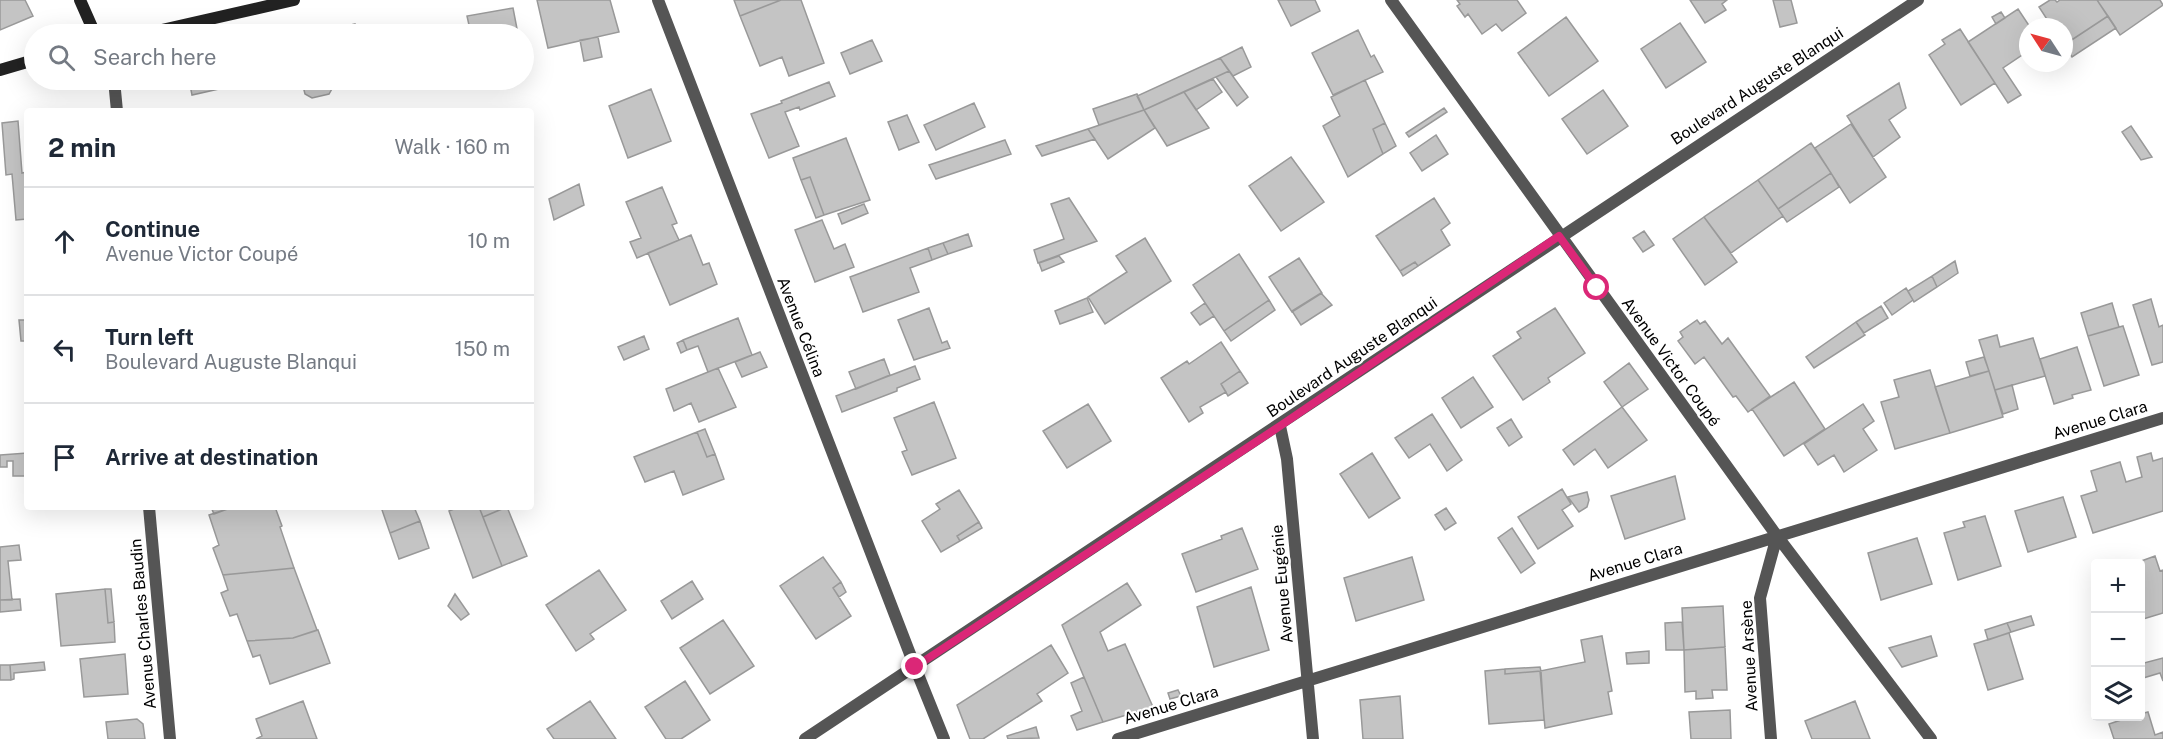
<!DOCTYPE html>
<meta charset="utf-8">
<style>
body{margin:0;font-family:"Public Sans",sans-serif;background:#f2f2f3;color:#1f2937}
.controls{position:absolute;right:18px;bottom:18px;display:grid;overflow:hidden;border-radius:6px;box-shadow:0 6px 24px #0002}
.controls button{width:54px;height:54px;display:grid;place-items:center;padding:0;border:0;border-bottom:2px solid #e0e1e3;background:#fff;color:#1f2937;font:30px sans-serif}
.compass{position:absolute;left:2019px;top:18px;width:54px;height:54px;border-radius:50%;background:#fff;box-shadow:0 6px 24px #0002;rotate:306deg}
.stop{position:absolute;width:18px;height:18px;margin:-14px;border:4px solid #db2777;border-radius:50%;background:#fff}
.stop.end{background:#db2777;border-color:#fff;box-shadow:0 2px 6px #0008}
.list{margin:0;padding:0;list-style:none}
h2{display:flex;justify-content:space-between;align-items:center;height:78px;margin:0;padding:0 24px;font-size:26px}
h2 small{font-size:20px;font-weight:400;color:#747a83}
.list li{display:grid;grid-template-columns:39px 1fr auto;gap:18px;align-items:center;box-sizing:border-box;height:108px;padding:0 24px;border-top:2px solid #e0e1e3}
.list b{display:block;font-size:22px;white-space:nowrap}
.list p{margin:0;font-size:20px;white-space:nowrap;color:#747a83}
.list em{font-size:20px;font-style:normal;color:#747a83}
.icon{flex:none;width:33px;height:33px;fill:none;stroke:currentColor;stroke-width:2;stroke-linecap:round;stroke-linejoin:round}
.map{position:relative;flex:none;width:2163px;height:739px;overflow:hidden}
.search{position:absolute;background:#fff;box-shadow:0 6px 24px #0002;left:24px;top:24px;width:510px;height:66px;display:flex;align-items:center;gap:15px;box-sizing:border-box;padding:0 21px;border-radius:33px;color:#747a83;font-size:22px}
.panel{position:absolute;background:#fff;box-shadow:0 6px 24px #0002;left:24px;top:108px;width:510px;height:402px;border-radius:6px}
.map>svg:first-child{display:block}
.building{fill:#c4c4c4;stroke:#999;stroke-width:1.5}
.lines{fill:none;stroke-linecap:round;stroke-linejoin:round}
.street{stroke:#555;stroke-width:12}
.secondary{stroke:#222;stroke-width:12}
.route{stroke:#db2777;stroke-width:8}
.labels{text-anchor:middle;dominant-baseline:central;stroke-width:4.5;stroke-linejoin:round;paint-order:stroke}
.street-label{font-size:16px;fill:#000;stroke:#fff}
</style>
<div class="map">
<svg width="2163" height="739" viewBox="0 0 2163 739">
<rect width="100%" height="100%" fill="#fff"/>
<!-- building -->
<path class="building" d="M0 0H25L33 16 0 30Z
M537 0H610L619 32 548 48Z
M734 0H781L740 16Z
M781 0H801L824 63 789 76 782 57 760 66 740 16Z
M1278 0H1315L1320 11 1291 26Z
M1457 0H1517L1526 13 1502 31 1496 24 1482 34 1468 14 1465 17 1457 6 1460 4Z
M1690 0H1727L1722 4 1726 10 1705 23Z
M1773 0H1791L1797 23 1780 27Z
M2050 0H2055L2057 2 2060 0H2097L2108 16 2064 45V27H2052L2039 7Z
M2097 0H2160L2163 5 2120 35Z
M513 8 518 34H471L467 16Z
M2018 9 2030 27H2028V51L2003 68 2021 95 2008 103 1968 42Z
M2001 12 2005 18 1996 24 1992 17Z
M2108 16 2116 28 2072 57 2064 45Z
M1566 17 1598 61 1549 96 1518 53Z
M1680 23 1706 62 1666 88 1641 49Z
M355 24 357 32 373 28 375 34H314Z
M1960 29 1995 83 1961 105 1929 55 1945 44 1942 40Z
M1358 30 1371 57 1374 55 1383 72 1333 95 1312 53Z
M598 37 602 57 584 61 580 40Z
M872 40 882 61 850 74 841 53Z
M1242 47 1251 67 1233 76 1220 58Z
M1220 58 1229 71 1144 110 1137 96Z
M1229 71 1248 97 1237 106 1216 77Z
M1213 79 1222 92 1196 110 1184 92Z
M189 80H249L250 82 192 95Z
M287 80H331L333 87 329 94 312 98 305 94 302 82 289 85Z
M1365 80 1385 123 1373 129 1383 154 1348 177 1323 126 1340 116 1331 97Z
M829 82 835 96 800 110 799 107 785 112 799 146 769 158 751 114 782 103 781 101Z
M1899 83 1906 108 1889 120 1900 137 1873 157 1847 116Z
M651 89 671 141 628 158 609 106Z
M1603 90 1628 126 1587 154 1562 119Z
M1184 92 1209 128 1167 146 1144 110Z
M1137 94 1144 110 1099 125 1093 109Z
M974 103 985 127 936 150 924 125Z
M1444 108 1447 112 1409 137 1406 133Z
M1144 110 1155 128 1108 159 1088 129Z
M907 115 919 142 899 150 888 122Z
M18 121 22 173 27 172V219L16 220 12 174 6 175 2 123Z
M1385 123 1396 146 1383 154 1373 129Z
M1851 124 1886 177 1850 203 1815 148Z
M2131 126 2152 157 2141 160 2122 132Z
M1088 129 1095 139 1042 156 1036 146Z
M1436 135 1448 154 1422 171 1410 153Z
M846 138 870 200 824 215 810 177 801 180 793 158Z
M1005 140 1011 154 936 179 929 165Z
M1811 143 1831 173 1778 209 1758 180Z
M1291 157 1324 202 1281 231 1249 186Z
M1831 173 1839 187 1787 222 1778 209Z
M810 177 824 215 816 218 801 180Z
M1758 180 1783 216 1731 253 1704 217Z
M579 184 584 205 554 220 549 199Z
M662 187 677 223 672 225 679 240 637 258 630 242 641 238 626 202Z
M1069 198 1097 241 1038 263 1034 250 1064 239 1051 204Z
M1434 198 1450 223 1441 230 1450 245 1418 266 1415 262 1400 271 1376 236Z
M864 204 868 213 842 224 838 214Z
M1704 217 1737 262 1705 285 1673 239Z
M822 220 834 249 845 244 854 267 815 282 795 230Z
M1644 231 1654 245 1643 252 1633 238Z
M968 234 972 246 948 254 943 243Z
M691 235 703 265 709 263 717 284 670 305 648 253Z
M1145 238 1171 281 1105 324 1088 297 1127 272 1116 256Z
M943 243 948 254 932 260 928 248Z
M928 248 932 260 910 268 919 292 863 312 850 277Z
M1239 254 1269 300 1224 331 1193 285Z
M1059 256 1064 262 1042 271 1039 263Z
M1299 258 1322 293 1292 312 1269 277Z
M1955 261 1958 273 1937 287 1932 276Z
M1415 262 1418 266 1403 276 1400 271Z
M1932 276 1937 287 1914 302 1908 291Z
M1906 288 1913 300 1892 315 1884 303Z
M1321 293 1332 305 1301 325 1292 311Z
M1087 298 1093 312 1060 324 1055 311Z
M2151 299 2159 327 2163 325V362L2152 365 2133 305Z
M1269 300 1275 310 1231 341 1224 331Z
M1205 303 1214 316 1200 325 1191 313Z
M2112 303 2119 327 2088 336 2081 313Z
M1881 306 1888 318 1864 333 1856 322Z
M929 308 942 343 947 341 950 348 914 360 898 320Z
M1555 308 1585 353 1548 378 1550 382 1523 400 1493 356 1521 338 1517 332Z
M738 318 752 355 708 372 698 346 687 350 683 340Z
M19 320H27V341H21Z
M1697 320 1700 324 1705 321 1722 344 1728 338 1770 396 1748 412 1736 396 1733 397 1704 357 1695 364 1678 341 1683 337 1680 332Z
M1856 322 1865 335 1814 368 1806 357Z
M2123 326 2139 375 2104 386 2088 336Z
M1997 335 2000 347 2033 338 2045 376 1995 390 1979 340Z
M644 336 649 349 624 360 618 347Z
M683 340 687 350 681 353 677 343Z
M1221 342 1240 371 1221 384 1226 392 1200 407 1203 413 1189 422 1161 378 1187 361 1189 364Z
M2077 347 2091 390 2072 395 2073 398 2054 404 2040 359Z
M760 352 767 367 742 377 735 362Z
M1984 357 1989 371 1970 376 1966 362Z
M884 359 890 375 856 389 849 372Z
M1629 363 1648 389 1622 407 1604 382Z
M915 366 920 379 897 388V391L842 412 836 396Z
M718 368 736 407 699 422 691 403 674 411 666 389Z
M1930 370 1950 433 1895 449 1881 402 1899 397 1894 380Z
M1240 371 1248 383 1228 396 1221 384Z
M1989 371 2003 417 1950 433 1935 387Z
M1473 377 1493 407 1461 428 1442 398Z
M1794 382 1825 429 1784 456 1752 409Z
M2012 385 2018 409 2003 414 1995 390Z
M934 402 956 458 912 475 902 452 907 450 894 418Z
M1088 404 1111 441 1067 468 1043 431Z
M1863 404 1874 421 1863 429 1877 450 1844 472 1834 455 1818 465 1804 444Z
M1622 407 1647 440 1608 468 1595 449 1574 465 1563 450Z
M1432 414 1462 460 1447 471 1430 444 1409 458 1395 438Z
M1511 419 1522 437 1509 446 1497 428Z
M705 429 715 454 707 457 697 432Z
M697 432 707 457 715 454 724 479 683 495 674 471 645 482 634 457Z
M27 453V476H13V461H7V467H0V455Z
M1372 453 1400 498 1369 518 1340 474Z
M2151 453 2153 461 2163 458V511L2093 533 2081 496 2097 491 2091 471 2120 462 2126 482 2142 477 2137 457Z
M1675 476 1685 519 1625 539 1611 496Z
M1562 489 1571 504 1562 510 1573 526 1538 549 1518 517Z
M959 490 979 522 957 536 960 541 941 552 922 521 940 509 936 504Z
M1587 492 1589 500 1587 507 1579 512 1568 497Z
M2063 497 2076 537 2028 552 2015 511Z
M211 507H233L214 514Z
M233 507H275L282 526 280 527 294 568 223 575 213 548 219 545 209 515Z
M381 507H414L420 521 390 533Z
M459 507H479L502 566 473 578 449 511Z
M479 507H504V508L483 517Z
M507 507 527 556 502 566 483 517Z
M1446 508 1456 523 1445 530 1435 515Z
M1985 516 2001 566 1958 580 1944 533 1965 527 1963 522Z
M420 521 429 548 399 559 390 533Z
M979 522 982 528 960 541 957 536Z
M1242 528 1258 569 1196 592 1182 554 1222 539 1221 536Z
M1512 528 1535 563 1521 573 1498 538Z
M1917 538 1932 584 1881 600 1868 553Z
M19 545 21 560 8 561 12 600H0V547Z
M2155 556 2160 571 2163 570V613L2140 620V564H2133Z
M823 557 841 582 833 588 851 616 816 639 780 586Z
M1412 557 1424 600 1356 621 1344 578Z
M294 568 317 630 293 638 247 641 237 614 230 616 221 593 228 590 223 575Z
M599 570 626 610 590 634 594 639 576 651 546 605Z
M692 581 703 599 672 619 661 601Z
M841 582 846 592 839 597 833 588Z
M1127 583 1141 605 1100 632 1108 651 1125 644 1153 707 1103 722 1062 625Z
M1251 587 1269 650 1214 667 1197 607Z
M105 589 108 623 114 622 115 642 61 646 56 594Z
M105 589H111L114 622 108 623Z
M455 594 469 614 461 620 448 606Z
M20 599 21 610 0 612V600Z
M1723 606 1725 647 1684 650 1682 608Z
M2031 616 2034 625 2011 632 2007 623Z
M723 620 754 666 710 694 680 648Z
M1682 622 1684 650H1666L1665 623Z
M2007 623 2011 632 1988 640 1985 630Z
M318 630 330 663 270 684 260 655 253 657 247 641 293 638Z
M2009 633 2023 679 1988 690 1974 644Z
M1602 636 1612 691 1608 692 1612 714 1545 728 1540 671 1585 662 1581 640Z
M1931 636 1937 656 1902 667 1889 648Z
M1051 645 1068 673 1037 694 1042 701 983 739H970L957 705Z
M1725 647 1727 690H1712L1713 698 1696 699V691L1685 692 1684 650Z
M1649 651V663L1627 664 1626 653Z
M125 654 128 694 84 697 80 659Z
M2163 658V681L2160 673 2140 679V664Z
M44 662 45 670 14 673V679L11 680 10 665Z
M0 665H10L11 680H0Z
M1540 667 1541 671 1505 674V669Z
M1505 669V674L1541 671 1544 720 1489 724 1485 671Z
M1084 677 1103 722 1077 730 1071 716 1082 711 1071 683Z
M685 681 710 720 681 739H666L645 707Z
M1178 690 1181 696 1170 699 1168 693Z
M1400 696 1403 739H1363L1360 700Z
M303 701 317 739H256L262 736 256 719Z
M590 701 616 739H554L547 729Z
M1855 701 1870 739H1812L1805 721Z
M1730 710 1731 739H1691L1689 712Z
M2148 712 2155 735 2163 732V739H2114L2109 724 2133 716H2140V714Z
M137 719 143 724 145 739H108L106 722Z
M1036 727 1039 738 1008 739 1007 736Z"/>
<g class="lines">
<!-- street -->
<path class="street" d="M658 0 915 667 944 739
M1391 0 1777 536 1931 739
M114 80 117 111
M1280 426 1287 459 1313 739
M149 507 170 739
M805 739C1177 494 1546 245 1918 0
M1118 739 2163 418
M1771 739 1760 598 1777 536"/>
<!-- secondary -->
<path class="secondary" d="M80 0 95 34
M144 34 294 0
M0 70 34 60"/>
</g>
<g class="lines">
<!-- route -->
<path class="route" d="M915 667 1280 426 1559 236 1597 288"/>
</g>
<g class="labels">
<!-- street labels -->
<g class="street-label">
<text transform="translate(1757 86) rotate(-33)">Boulevard Auguste Blanqui</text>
<text transform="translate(801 327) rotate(69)">Avenue Célina</text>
<text transform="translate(1352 357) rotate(-34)">Boulevard Auguste Blanqui</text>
<text transform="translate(1671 362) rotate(54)">Avenue Victor Coupé</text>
<text transform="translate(2100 420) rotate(-17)">Avenue Clara</text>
<text transform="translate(1635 562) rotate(-17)">Avenue Clara</text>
<text transform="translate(1282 584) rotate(-95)">Avenue Eugénie</text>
<text transform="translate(143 624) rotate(-95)">Avenue Charles Baudin</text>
<text transform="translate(1749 656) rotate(-93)">Avenue Arsène</text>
<text transform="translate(1171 705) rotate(-17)">Avenue Clara</text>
</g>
</g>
</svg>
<div class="controls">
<button>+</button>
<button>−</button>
<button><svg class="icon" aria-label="layers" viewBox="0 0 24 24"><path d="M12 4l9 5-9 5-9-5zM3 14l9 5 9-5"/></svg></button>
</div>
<svg class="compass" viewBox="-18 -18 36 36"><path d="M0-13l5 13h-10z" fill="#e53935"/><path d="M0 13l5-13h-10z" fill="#747a83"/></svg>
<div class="stop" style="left:1597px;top:288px"></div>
<div class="stop end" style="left:915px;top:667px"></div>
<div class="search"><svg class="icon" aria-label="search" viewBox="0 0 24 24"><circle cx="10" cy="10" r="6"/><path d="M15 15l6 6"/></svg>Search here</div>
<section class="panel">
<h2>2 min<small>Walk · 160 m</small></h2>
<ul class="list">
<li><svg class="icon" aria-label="ahead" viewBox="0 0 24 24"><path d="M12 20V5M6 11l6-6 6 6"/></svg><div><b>Continue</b><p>Avenue Victor Coupé</p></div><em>10 m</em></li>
<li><svg class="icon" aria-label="left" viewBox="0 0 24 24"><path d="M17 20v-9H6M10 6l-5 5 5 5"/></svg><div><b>Turn left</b><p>Boulevard Auguste Blanqui</p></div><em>150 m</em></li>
<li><svg class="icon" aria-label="arrive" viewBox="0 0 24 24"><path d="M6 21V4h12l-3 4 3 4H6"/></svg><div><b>Arrive at destination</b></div></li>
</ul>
</section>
</div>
